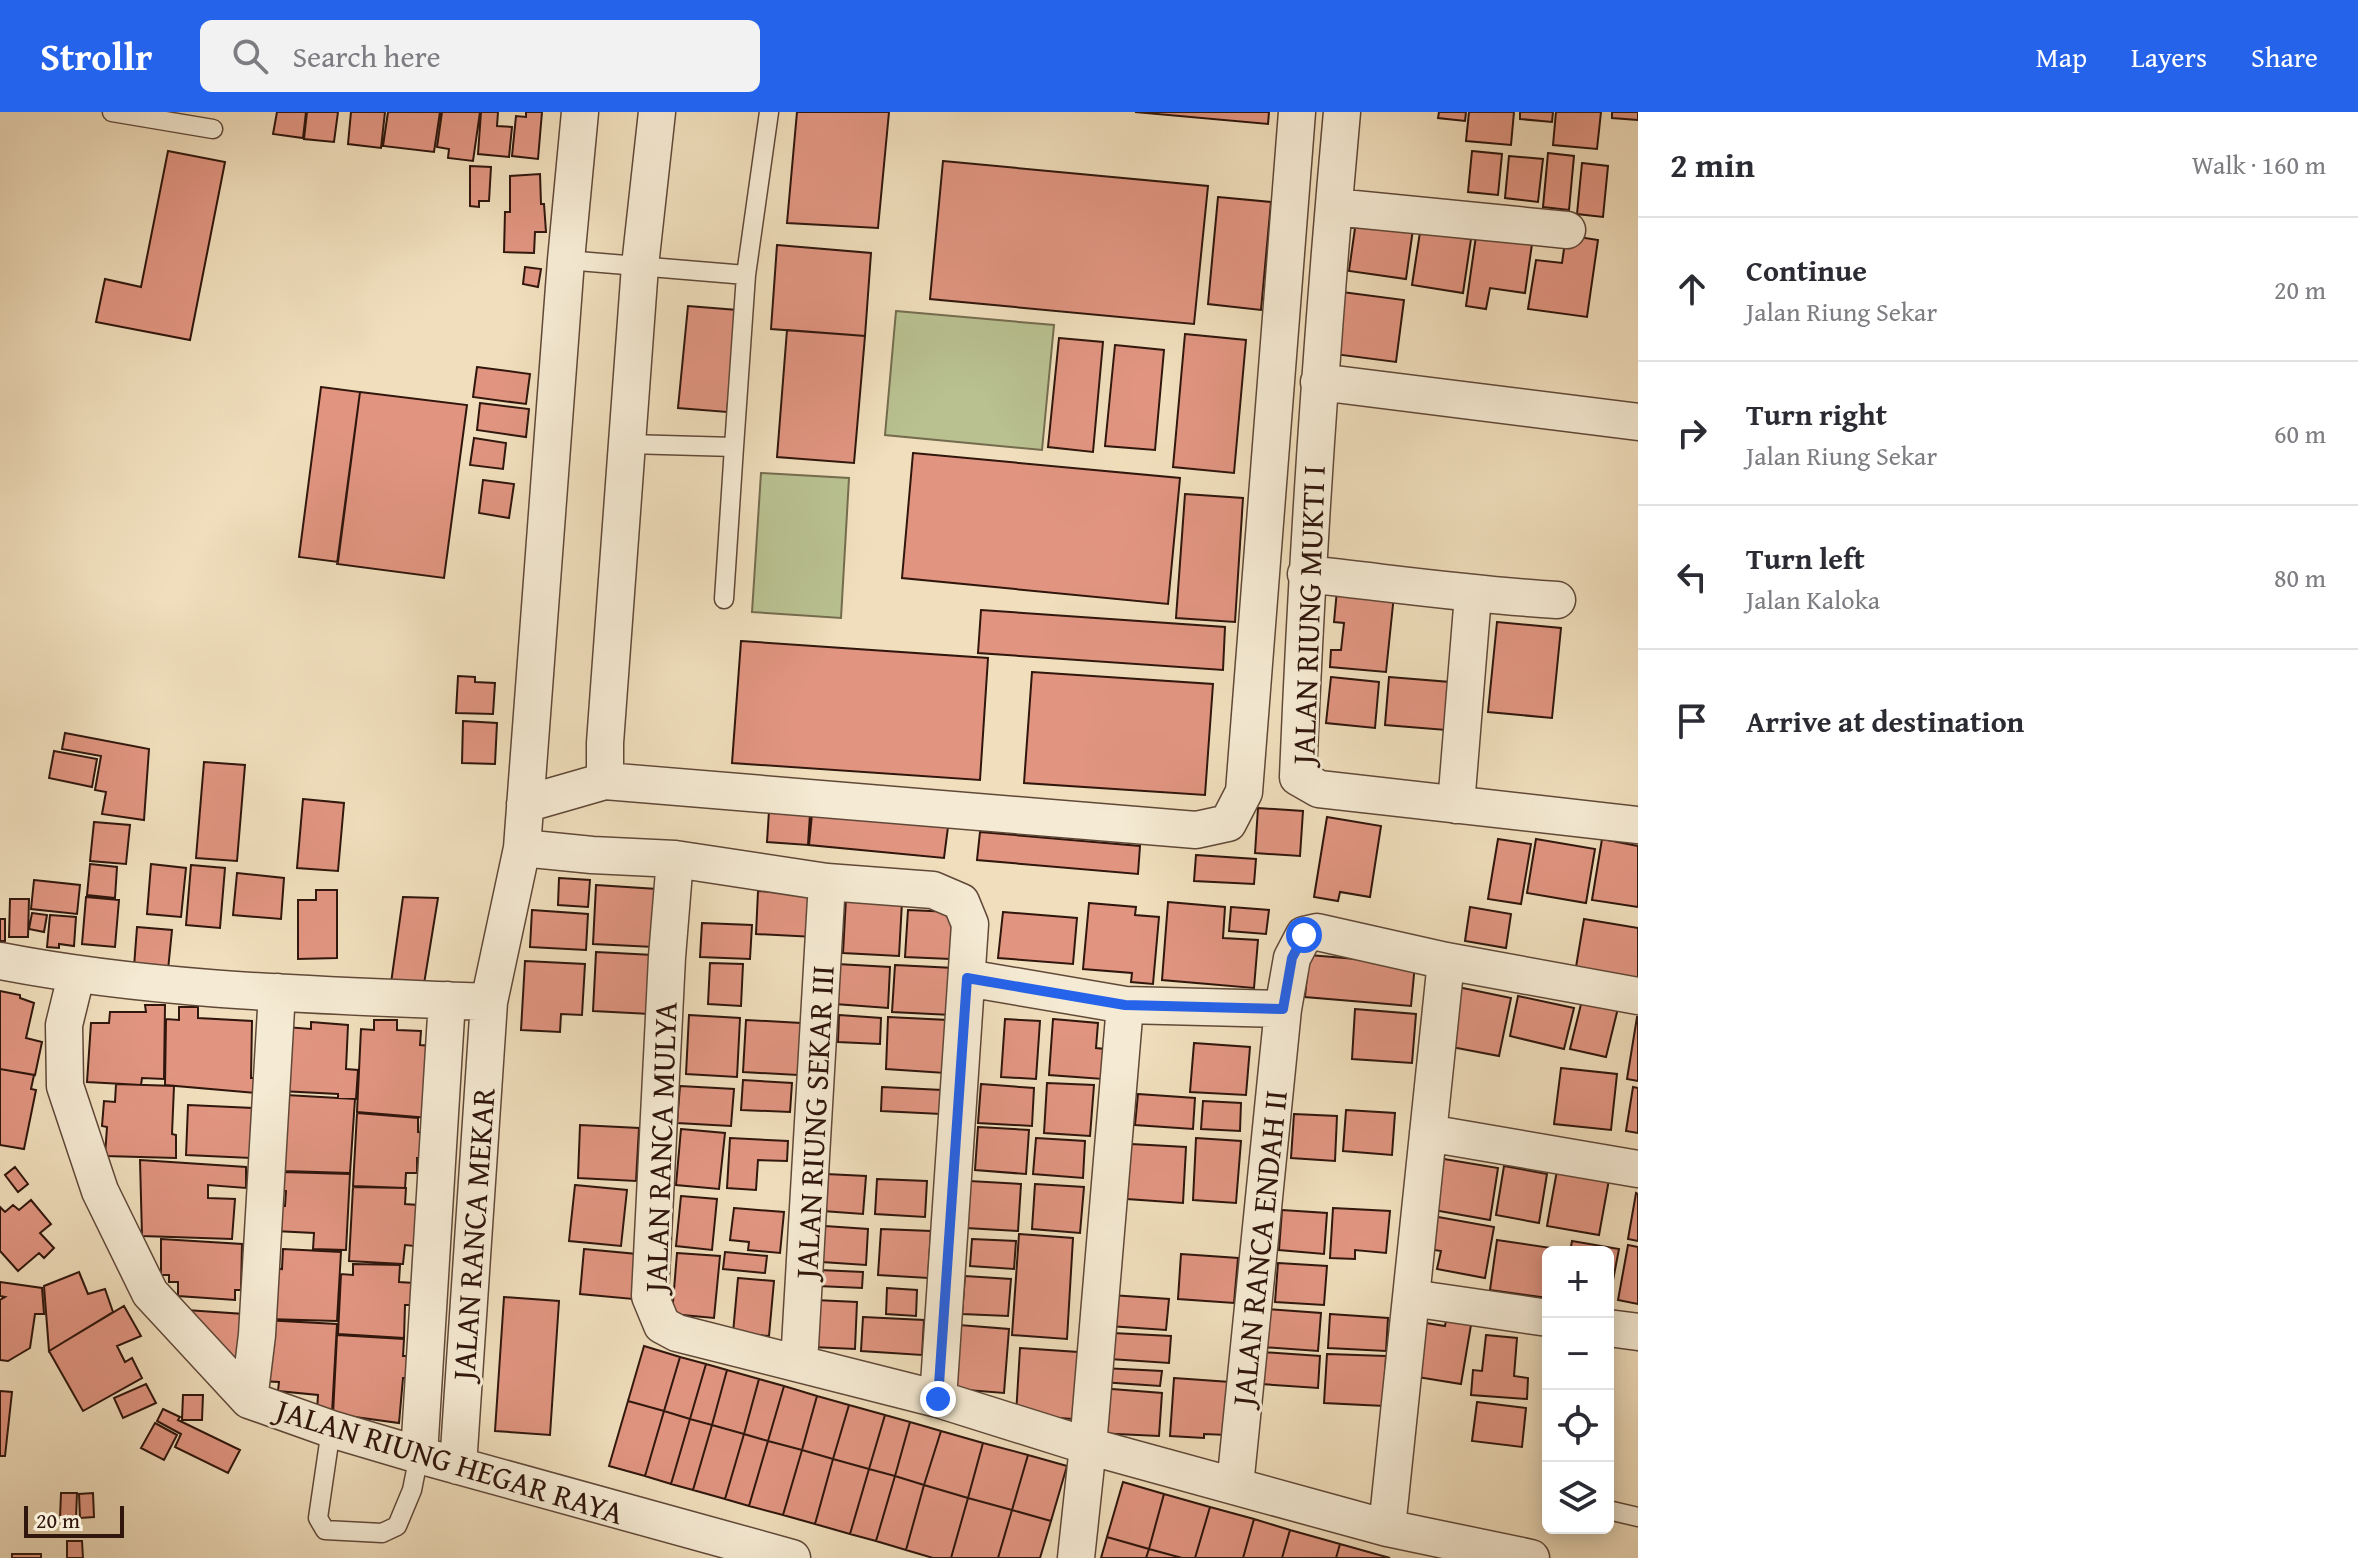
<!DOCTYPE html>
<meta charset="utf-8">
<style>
body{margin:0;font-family:"Gentium Book Plus",serif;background:#f2f2f3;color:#2b2b33}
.controls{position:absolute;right:24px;bottom:24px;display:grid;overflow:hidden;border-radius:12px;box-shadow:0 4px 20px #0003}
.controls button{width:72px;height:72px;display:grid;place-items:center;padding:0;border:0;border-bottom:2px solid #e1e1e2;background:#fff;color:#2b2b33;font:40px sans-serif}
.scale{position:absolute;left:24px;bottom:20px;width:100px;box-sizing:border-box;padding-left:8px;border:4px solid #30160c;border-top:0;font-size:22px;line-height:28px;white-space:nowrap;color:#30160c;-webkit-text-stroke:6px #f5ead3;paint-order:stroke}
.stop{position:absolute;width:24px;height:24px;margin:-18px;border:6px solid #2563eb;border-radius:50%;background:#fff}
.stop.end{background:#2563eb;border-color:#fff;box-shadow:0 2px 8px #0008}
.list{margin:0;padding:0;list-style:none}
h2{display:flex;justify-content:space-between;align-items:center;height:104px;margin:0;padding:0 32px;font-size:34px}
h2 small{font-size:26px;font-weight:400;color:#7c7c81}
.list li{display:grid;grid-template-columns:52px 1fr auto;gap:24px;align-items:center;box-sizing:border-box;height:144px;padding:0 32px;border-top:2px solid #e1e1e2}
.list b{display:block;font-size:30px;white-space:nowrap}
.list p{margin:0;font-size:26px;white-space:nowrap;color:#7c7c81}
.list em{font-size:26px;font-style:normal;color:#7c7c81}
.icon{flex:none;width:44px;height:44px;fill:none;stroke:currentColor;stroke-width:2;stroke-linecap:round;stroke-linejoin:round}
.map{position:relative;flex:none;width:1638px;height:1446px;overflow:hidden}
header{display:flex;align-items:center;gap:48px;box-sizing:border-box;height:112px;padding:0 40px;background:#2563eb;color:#fff}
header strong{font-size:38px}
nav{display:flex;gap:44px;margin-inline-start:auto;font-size:28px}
.search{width:560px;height:72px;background:#f2f2f3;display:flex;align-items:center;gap:20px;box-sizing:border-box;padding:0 28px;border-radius:12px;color:#7c7c81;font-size:30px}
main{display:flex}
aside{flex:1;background:#fff}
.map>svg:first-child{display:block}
.green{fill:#b9c191;stroke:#746c4e;stroke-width:2}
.building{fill:#e19581;stroke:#30160c;stroke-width:2}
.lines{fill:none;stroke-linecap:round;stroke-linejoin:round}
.service-casing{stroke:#604838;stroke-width:21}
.minor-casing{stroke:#604838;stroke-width:39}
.service{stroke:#f5ead3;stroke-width:18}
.minor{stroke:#f5ead3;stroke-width:36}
.route{stroke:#2563eb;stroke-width:10}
.labels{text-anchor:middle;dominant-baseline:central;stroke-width:6;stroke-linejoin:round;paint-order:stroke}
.street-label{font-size:32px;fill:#30160c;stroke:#f5ead3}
</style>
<header>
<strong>Strollr</strong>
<div class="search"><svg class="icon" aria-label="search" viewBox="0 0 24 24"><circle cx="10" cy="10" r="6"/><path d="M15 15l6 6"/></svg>Search here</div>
<nav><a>Map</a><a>Layers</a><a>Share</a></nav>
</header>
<main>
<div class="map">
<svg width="1638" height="1446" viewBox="0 0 1638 1446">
<rect width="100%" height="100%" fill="#f0debc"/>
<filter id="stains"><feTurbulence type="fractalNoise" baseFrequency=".0025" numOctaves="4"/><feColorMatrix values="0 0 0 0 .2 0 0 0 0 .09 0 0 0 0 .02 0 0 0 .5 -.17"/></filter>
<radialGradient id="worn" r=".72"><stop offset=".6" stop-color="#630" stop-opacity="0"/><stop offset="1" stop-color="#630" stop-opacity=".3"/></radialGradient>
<!-- green -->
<path class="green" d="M896 199 1054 213 1042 338 885 323Z
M761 361 849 366 841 506 752 500Z"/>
<!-- building -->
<path class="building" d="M277 0H306L303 26 273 22Z
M307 0H338L334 30 304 27Z
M351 0H385L381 36 348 32Z
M388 0H440L434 40 383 34Z
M442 0H480L473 49 448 46 449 37 437 35Z
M481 0H498L497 14 512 15 509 45 478 42Z
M526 0H542L538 47 512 44 516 4 526 5Z
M797 0H889L878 116 787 111Z
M1135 0H1269L1268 12Z
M1439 0H1466L1465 9 1438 6Z
M1469 0H1514L1511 33 1466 29Z
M1520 0H1553L1552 10 1520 7Z
M1556 0H1601L1597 37 1553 33Z
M1612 0H1638V8L1612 6Z
M168 39 225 50 190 228 96 210 105 167 141 175Z
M1472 39 1502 42 1498 83 1468 80Z
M1548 41 1574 44 1569 98 1543 95Z
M1509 44 1543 47 1538 90 1505 86Z
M943 49 1208 74 1194 212 930 187Z
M1582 51 1608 54 1603 105 1577 102Z
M470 54 491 55 489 89H479V95L470 94Z
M540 62 541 92H544L546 120H535L534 141 504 140 505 100H510V64Z
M1218 85 1271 90 1261 198 1208 192Z
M1356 109 1413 117 1406 167 1349 159Z
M1420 120 1471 127 1463 181 1412 173Z
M1566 123 1598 128 1587 205 1528 197 1536 148 1562 151Z
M1476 124 1532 132 1525 181 1490 176 1486 197 1466 194Z
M777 133 871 141 865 224 771 217Z
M525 155 541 157 538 175 523 172Z
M1342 180 1404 188 1396 250 1334 242Z
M688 194 737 198 727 300 678 296Z
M787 218 865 224 854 351 777 345Z
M1185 222 1246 228 1234 361 1173 355Z
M1059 226 1103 230 1093 340 1048 335Z
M1115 233 1164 238 1155 338 1105 334Z
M477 255 530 262 526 292 473 285Z
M321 275 360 280 338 450 299 445Z
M360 280 467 293 444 466 337 452Z
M480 291 529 297 526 325 477 318Z
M474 326 506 331 503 357 470 353Z
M913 341 1180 366 1168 492 902 466Z
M483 368 514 372 509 406 479 401Z
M1185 382 1243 386 1235 510 1176 506Z
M1337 478 1394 483 1386 560 1330 555 1331 538H1341L1344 511 1334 510Z
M981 498 1225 515 1223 558 978 541Z
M1497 510 1561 516 1552 606 1488 600Z
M741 529 988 546 980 668 732 651Z
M1032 560 1213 572 1205 683 1024 671Z
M458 564 475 565V570L495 571 493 602 456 601Z
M1331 565 1379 570 1375 616 1326 611Z
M1389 565 1450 570 1446 618 1385 613Z
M463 609 497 611 495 652 462 651Z
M65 621 149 637 144 708 102 702 106 680 95 678 101 644 62 637Z
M54 639 97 647 92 675 49 666Z
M204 650 245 653 237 749 196 746Z
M303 687 344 691 338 759 297 756Z
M1258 696 1303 699 1300 744 1255 741Z
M769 699 810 702 808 733 767 730Z
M812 702 948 715 944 746 809 733Z
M1327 705 1381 714 1370 785 1340 780 1338 789 1314 785Z
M94 710 130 713 126 752 90 749Z
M980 720 1140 734 1138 762 977 748Z
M1498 727 1531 732 1521 792 1488 787Z
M1536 727 1595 737 1586 791 1527 781Z
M1602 727 1638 734V795L1592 788Z
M1196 743 1256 747 1254 772 1194 769Z
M90 752 117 755 115 786 87 783Z
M151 752 186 756 181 805 147 802Z
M191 753 225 756 220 816 186 813Z
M237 761 284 766 281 807 233 803Z
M559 766 590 768 588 795 558 793Z
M34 768 80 773 77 802 31 797Z
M596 773 657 777 654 835 593 832Z
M316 778H337V846L298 847V788H316Z
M758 779 818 782 815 825 756 822Z
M86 785 119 788 115 835 82 832Z
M403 785 438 786 424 872 391 871Z
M846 786 902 790 899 844 843 841Z
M10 787H29L28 825H9Z
M1168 790 1225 795 1223 826 1258 828 1254 876 1162 868Z
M1089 791 1136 795 1135 803 1159 805 1153 872 1131 870 1132 861 1083 857Z
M1231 795 1269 798 1266 822 1229 819Z
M1470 795 1511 802 1506 836 1465 829Z
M532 798 588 802 586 838 530 835Z
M908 798 953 800 950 847 905 845Z
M1003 800 1077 806 1073 852 998 846Z
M32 801 47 803 44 820 29 817Z
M50 803 76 805 74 834 59 832V836L47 835Z
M0 807H5V829H0Z
M1584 807 1638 816V866L1576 855Z
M702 811 752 813 750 847 700 845Z
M137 815 172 818 168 858 134 855Z
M596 840 653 843 650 902 593 899Z
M1309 843 1415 852 1411 894 1305 885Z
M525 849 585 852 582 903 561 902 560 920 521 918Z
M710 851 743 852 741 894 708 892Z
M837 852 890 855 888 896 835 892Z
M895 853 954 856 951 903 892 900Z
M1453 874 1511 886 1499 944 1441 933Z
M0 879 20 883V886L34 891 26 926 42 930 35 963 0 957Z
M1518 884 1574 896 1564 937 1510 924Z
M1583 884 1619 892 1606 945 1570 937Z
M145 893H165L164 967 142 966 141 973 87 970 91 911H109L110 900H146Z
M179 895H198V906L252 909 251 966H256V981L165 973 166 907 179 908Z
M1355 897 1416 902 1412 951 1352 947Z
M689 903 740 906 737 965 686 962Z
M839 903 881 906 880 932 838 930Z
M888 905 948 908 945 961 886 957Z
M1637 905H1638V969L1627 967Z
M1005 907 1040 909 1036 967 1001 965Z
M1053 907 1098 911 1096 936 1105 937 1103 967 1049 963Z
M374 908H397V918L421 919 420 933 434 934 430 1006 357 1000 361 917 374 918Z
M746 908 801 911 798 963 743 960Z
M311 910 348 913 346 957 358 958 356 987 338 986V982L281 979 286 915 311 917Z
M1194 931 1250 935 1246 983 1190 980Z
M1561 956 1617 962 1611 1018 1554 1012Z
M0 957 34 963 31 977 36 978 24 1037 0 1033Z
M743 968 792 971 790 1000 741 998Z
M1047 971 1094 973 1090 1024 1044 1021Z
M116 972 174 974 172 1022 176 1023V1046L105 1044 107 1015 102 1014 104 989 115 990Z
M981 972 1034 976 1032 1014 978 1011Z
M680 974 734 977 731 1014 677 1011Z
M882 975 942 978 941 1002 881 999Z
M1633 975 1638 976V1021L1626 1019Z
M1138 982 1195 986 1193 1017 1135 1013Z
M286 983 355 987 350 1061 284 1059Z
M1203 989 1241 991 1240 1019 1201 1017Z
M188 993 253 996 251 1046 186 1043Z
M1346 998 1395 1001 1392 1043 1343 1039Z
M357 1001 418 1006V1020L427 1021 425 1046H417V1061H406L405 1076 353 1074Z
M1294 1002 1337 1004 1335 1049 1291 1046Z
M580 1013 639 1016 636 1069 578 1066Z
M978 1015 1029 1018 1026 1062 975 1058Z
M681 1017 725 1021 719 1077 676 1073Z
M730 1026 788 1029 787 1049 758 1048 756 1078 727 1076Z
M1036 1026 1085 1029 1083 1066 1033 1062Z
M1196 1026 1241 1029 1236 1091 1193 1088Z
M1131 1032 1186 1035 1183 1091 1127 1087Z
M1438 1046 1498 1056 1490 1108 1428 1097Z
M140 1048 246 1055V1076L208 1073V1086L235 1087 232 1127 142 1124Z
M1558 1053 1610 1062 1599 1123 1547 1114Z
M1504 1054 1547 1062 1539 1111 1496 1103Z
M15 1055 28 1072 18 1080 5 1063Z
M282 1060 350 1062 346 1138 313 1137 314 1121 275 1119 276 1094H285L286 1079 281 1078Z
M826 1062 866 1064 863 1102 823 1099Z
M877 1067 927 1069 925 1105 875 1102Z
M969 1069 1021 1072 1018 1119 966 1116Z
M1035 1072 1084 1075 1080 1121 1032 1117Z
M575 1073 627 1078 621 1134 569 1129Z
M353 1075 406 1076 405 1092 418 1093 414 1134 405 1133 403 1152 349 1149Z
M1636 1081 1638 1082V1129L1628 1127Z
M681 1084 717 1087 712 1138 676 1134Z
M31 1088 51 1112 40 1121 54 1136 44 1146 39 1141 18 1159 0 1139V1095L5 1100 13 1093 19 1098Z
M734 1096 784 1100 780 1141 748 1138 749 1130 730 1128Z
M1333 1096 1390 1099 1386 1141 1355 1138V1147L1330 1146Z
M1282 1098 1327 1101 1324 1142 1279 1138Z
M1427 1103 1494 1115 1485 1166 1437 1157 1441 1139 1422 1136Z
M825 1114 868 1117 866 1153 822 1150Z
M881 1117 931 1119 928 1166 878 1163Z
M1019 1122 1073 1126 1067 1227 1012 1223Z
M161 1127 242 1132 241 1178H235V1188L178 1184V1170H169V1163H161Z
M972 1127 1016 1129 1014 1157 970 1154Z
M1497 1128 1558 1137V1140H1548V1186L1490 1178Z
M1572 1129 1619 1137 1609 1189 1608 1140H1570Z
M1628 1133 1638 1135V1192L1618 1188Z
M283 1137 341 1140 337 1209 267 1207 274 1156 282 1157Z
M584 1137 637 1142 633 1187 580 1182Z
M725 1140 767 1144 765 1161 723 1157Z
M677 1141 720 1144 714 1206 672 1202Z
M1181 1142 1238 1146 1234 1191 1178 1187Z
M1278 1151 1327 1154 1324 1193 1275 1190Z
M353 1152 400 1153 399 1170 414 1171V1193H405L404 1226 338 1222 341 1162 353 1163Z
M819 1158 863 1160 862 1176 818 1174Z
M79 1160 88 1182 105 1177 113 1200 49 1239 44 1174Z
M965 1164 1011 1167 1008 1204 962 1202Z
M738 1166 774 1169 769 1224 733 1221Z
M0 1170 42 1176 44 1202H35L30 1236 8 1249 0 1248V1188L5 1185 0 1184Z
M887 1176 917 1178 916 1204 886 1202Z
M1111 1183 1169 1187 1166 1218 1109 1214Z
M504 1185 559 1189 550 1323 495 1319Z
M815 1188 857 1190 855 1237 812 1235Z
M124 1194 141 1224 117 1234 125 1250 132 1246 142 1266 83 1299 49 1239Z
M1265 1197 1321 1201 1318 1239 1262 1235Z
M186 1198 244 1202 242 1249 220 1248 221 1231 200 1229Z
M1330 1202 1388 1206 1386 1239 1328 1236Z
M1447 1203 1472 1207 1461 1272 1405 1263 1414 1209 1445 1214Z
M863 1205 924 1208 922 1243 861 1239Z
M263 1208 337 1212 332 1301 317 1299 318 1283 278 1279 279 1270 260 1269Z
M959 1213 1009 1217 1004 1281 955 1277Z
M1112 1221 1171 1224 1169 1251 1110 1247Z
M337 1223 404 1227 403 1244H409L408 1266H403L399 1311 333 1302Z
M1486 1223 1517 1226 1514 1264 1528 1266 1527 1287 1471 1283 1473 1258 1482 1259Z
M644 1234 680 1245 664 1299 628 1289Z
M1020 1236 1078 1240 1073 1307 1016 1303Z
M1263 1240 1320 1244 1318 1276 1261 1272Z
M1327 1242 1386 1244 1384 1294 1324 1291Z
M680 1245 706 1252 690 1307 664 1299Z
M706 1252 727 1258 712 1313 690 1307Z
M1102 1256 1162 1259 1160 1274 1101 1270Z
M727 1258 759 1267 744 1322 712 1313Z
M1174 1266 1230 1270 1227 1323 1204 1322V1326L1170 1324Z
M759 1267 784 1274 768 1329 744 1322Z
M146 1272 156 1291 123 1306 114 1286Z
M784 1274 817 1284 802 1338 768 1329Z
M1099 1276 1162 1281 1159 1324 1095 1321Z
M0 1279 12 1280 5 1344H0Z
M183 1283H203L202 1308H182Z
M817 1284 849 1293 833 1347 802 1338Z
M628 1289 664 1299 645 1364 609 1354Z
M1477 1290 1526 1296 1522 1335 1472 1329Z
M849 1293 885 1303 869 1357 833 1347Z
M163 1297 180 1305 178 1308 240 1338 228 1361 175 1335 181 1322 157 1309Z
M664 1299 690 1307 671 1372 645 1364Z
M885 1303 910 1310 895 1364 869 1357Z
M690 1307 712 1313 693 1378 671 1372Z
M910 1310 941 1319 924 1373 895 1364Z
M155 1311 177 1323 164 1348 141 1336Z
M712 1313 744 1322 725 1387 693 1378Z
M941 1319 983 1331 968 1386 924 1373Z
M744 1322 768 1329 749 1394 725 1387Z
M768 1329 802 1338 783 1403 749 1394Z
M983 1331 1028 1343 1012 1398 968 1386Z
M802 1338 833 1347 815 1412 783 1403Z
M1028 1343 1067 1354 1051 1409 1012 1398Z
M833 1347 869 1357 850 1422 815 1412Z
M869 1357 895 1364 876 1429 850 1422Z
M895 1364 924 1373 906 1438 876 1429Z
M1123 1370 1164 1382 1149 1437 1107 1425Z
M924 1373 968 1386 951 1446H933L906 1438Z
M61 1381H77L76 1406H60Z
M93 1381 94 1405 80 1406 79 1382Z
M1164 1382 1210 1395 1195 1446H1182L1149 1437Z
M968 1386 1012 1398 998 1446H951Z
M1210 1395 1254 1407 1243 1446H1195Z
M1012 1398 1051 1409 1040 1446H998Z
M1254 1407 1290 1418 1282 1446H1243Z
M1290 1418 1340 1432 1336 1446H1282Z
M1107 1425 1149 1437 1146 1446H1101Z
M67 1429H82L83 1446H67Z
M1340 1432 1390 1446H1336Z
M1149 1437 1182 1446H1146Z
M12 1442H41V1446H12Z"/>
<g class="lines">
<defs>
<path id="service" d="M112 0 213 17
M566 148 746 163 769 0
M628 332 734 335 746 163
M724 487 734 335
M331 1317 318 1406 325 1418 382 1421 397 1414 412 1378 419 1343
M1608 1398 1638 1405"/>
<path id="minor" d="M657 0 640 154 605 631V669L1196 718 1228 711 1244 680 1297 0
M1342 0C1322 221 1307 443 1298 665L1319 677 1638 713
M1334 95 1567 118
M1319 270 1638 310
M1306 462C1390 471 1473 483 1557 488
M525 692 605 669
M1456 693 1473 483
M522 736 592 743 675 747 827 770 933 778 961 790 970 812 938 1287
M675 747 667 845 650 1184 662 1213 677 1221 938 1287 1088 1334 1387 1416 1531 1446
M0 849C160 880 326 883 489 890
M76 864 64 913 65 974 100 1079 150 1181 249 1288 331 1317 419 1343 792 1446
M967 866 1125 893 1283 897 1292 846 1304 823 1317 820 1446 849 1638 884
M1428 1021 1638 1057
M1411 1186 1548 1206
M1608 1216 1638 1220
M799 1251 827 770
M249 1288 257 1223 277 880
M419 1343 447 888
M458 1354 489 890 522 736 566 148 580 0
M1235 1374 1283 897
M1387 1416 1446 849
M1076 1446 1088 1334 1125 893"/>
</defs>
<!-- service casing -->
<use href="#service" class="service-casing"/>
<!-- minor casing -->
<use href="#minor" class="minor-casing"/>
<!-- service -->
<use href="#service" class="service"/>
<!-- minor -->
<use href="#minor" class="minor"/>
</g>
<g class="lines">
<!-- route -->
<path class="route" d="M938 1287 967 866 1125 893 1283 897 1292 846 1304 823"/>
</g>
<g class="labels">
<!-- street labels -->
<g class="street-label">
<text transform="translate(1308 503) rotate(-88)">JALAN RIUNG MUKTI I</text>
<text transform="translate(814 1010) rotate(-87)">JALAN RIUNG SEKAR III</text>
<text transform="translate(660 1035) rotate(-88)">JALAN RANCA MULYA</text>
<text transform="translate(473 1122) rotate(-86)">JALAN RANCA MEKAR</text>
<text transform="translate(1259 1136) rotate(-84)">JALAN RANCA ENDAH II</text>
<text transform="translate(450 1349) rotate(17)">JALAN RIUNG HEGAR RAYA</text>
</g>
</g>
<rect width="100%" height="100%" filter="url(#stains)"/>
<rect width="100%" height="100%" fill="url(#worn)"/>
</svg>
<div class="controls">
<button>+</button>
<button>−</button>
<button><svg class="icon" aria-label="locate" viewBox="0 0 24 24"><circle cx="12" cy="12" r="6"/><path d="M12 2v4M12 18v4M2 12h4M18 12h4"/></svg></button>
<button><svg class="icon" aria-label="layers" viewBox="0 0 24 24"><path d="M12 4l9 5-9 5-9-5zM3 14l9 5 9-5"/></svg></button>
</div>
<div class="scale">20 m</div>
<div class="stop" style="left:1304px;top:823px"></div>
<div class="stop end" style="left:938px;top:1287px"></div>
</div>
<aside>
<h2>2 min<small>Walk · 160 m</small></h2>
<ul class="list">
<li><svg class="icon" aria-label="ahead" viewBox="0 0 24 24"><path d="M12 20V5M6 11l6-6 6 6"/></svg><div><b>Continue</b><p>Jalan Riung Sekar</p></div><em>20 m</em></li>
<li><svg class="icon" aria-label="right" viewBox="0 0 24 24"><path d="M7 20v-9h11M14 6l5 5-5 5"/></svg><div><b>Turn right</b><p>Jalan Riung Sekar</p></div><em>60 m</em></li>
<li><svg class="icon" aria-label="left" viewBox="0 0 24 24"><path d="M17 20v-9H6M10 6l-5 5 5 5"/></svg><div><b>Turn left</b><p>Jalan Kaloka</p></div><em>80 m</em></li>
<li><svg class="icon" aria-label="arrive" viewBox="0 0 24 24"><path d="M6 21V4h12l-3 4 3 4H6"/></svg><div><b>Arrive at destination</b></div></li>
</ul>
</aside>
</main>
